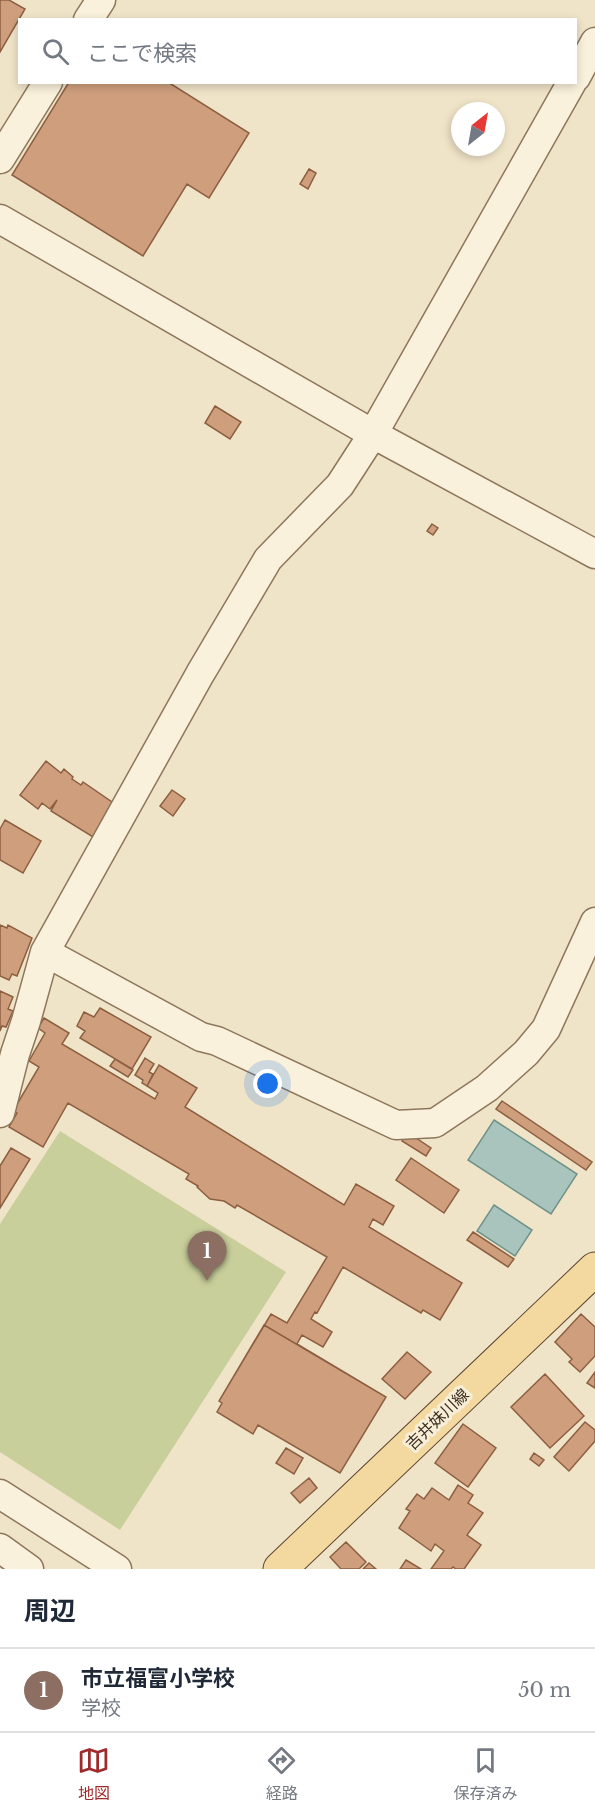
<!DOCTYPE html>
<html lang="ja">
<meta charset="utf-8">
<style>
body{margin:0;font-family:"Libre Baskerville","Noto Sans JP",serif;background:#f6f6f7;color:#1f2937}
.compass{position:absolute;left:451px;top:102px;width:54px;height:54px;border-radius:50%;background:#fff;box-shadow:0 3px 9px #0003;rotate:31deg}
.you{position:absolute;left:268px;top:1084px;width:21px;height:21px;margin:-15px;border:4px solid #fff;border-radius:50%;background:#1a73e8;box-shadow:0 0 0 9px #1a73e833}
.badge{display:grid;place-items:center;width:39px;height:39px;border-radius:50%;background:#9e2a2b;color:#fff;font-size:20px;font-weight:700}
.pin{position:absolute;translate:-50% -50px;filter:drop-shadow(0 2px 3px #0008)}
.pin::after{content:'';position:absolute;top:32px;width:21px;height:18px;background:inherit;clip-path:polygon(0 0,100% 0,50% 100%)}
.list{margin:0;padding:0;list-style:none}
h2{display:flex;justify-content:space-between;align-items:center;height:78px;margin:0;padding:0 24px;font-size:26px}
h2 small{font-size:20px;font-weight:400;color:#747a83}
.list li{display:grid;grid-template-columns:39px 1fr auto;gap:18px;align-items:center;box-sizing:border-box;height:84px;padding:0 24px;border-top:2px solid #e0e1e3}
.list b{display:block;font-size:22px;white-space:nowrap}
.list p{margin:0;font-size:20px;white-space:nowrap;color:#747a83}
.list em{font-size:20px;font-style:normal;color:#747a83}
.icon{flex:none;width:33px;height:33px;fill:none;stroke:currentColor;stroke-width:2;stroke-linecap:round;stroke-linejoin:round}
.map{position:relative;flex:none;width:595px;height:1569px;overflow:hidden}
.search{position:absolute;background:#fff;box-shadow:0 3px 9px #0003;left:18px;right:18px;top:18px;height:66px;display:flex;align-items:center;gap:15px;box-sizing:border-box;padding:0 21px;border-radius:0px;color:#747a83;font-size:22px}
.sheet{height:162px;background:#fff}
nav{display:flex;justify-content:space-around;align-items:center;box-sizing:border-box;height:84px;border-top:2px solid #e0e1e3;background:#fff;font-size:16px;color:#747a83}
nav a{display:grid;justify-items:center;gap:3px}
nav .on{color:#9e2a2b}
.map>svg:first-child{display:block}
.green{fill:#c9cf9b}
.water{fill:#a9c4bc;stroke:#6f938a;stroke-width:1.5}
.building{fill:#cf9f7d;stroke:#8d5f41;stroke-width:1.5}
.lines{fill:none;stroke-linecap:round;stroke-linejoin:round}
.minor-casing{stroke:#8d765c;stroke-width:31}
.major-casing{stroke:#5b4430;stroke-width:35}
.minor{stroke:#faf1dc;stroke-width:28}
.major{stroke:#f3d9a0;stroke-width:33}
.labels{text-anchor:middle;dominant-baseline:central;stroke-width:6;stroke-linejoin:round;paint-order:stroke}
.street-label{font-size:16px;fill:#3d2e20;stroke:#f7eed8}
</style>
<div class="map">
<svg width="595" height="1569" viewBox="0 0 595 1569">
<rect width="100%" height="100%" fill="#f0e4c8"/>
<!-- green -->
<path class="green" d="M60 1131 286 1272 120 1530 0 1452V1224Z"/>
<!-- water -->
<path class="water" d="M494 1120 577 1174 551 1214 468 1160Z
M494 1205 532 1230 515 1256 477 1231Z"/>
<!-- building -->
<path class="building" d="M0 0H9L25 9 0 52Z
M69 82H168L249 133 209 198 187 184 143 256 12 175Z
M309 169 316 173 308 189 300 184Z
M215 406 241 422 230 439 205 423Z
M432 524 438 528 433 535 427 531Z
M46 761 61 773 64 769 73 777 72 779 81 785 83 782 112 802 93 837 51 811 57 800 50 809 42 803 38 809 20 795Z
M172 790 185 799 173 816 160 806Z
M5 820 41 841 23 873 0 860V829Z
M0 925 7 928 8 925 32 938 17 976 12 974 9 980 0 976Z
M0 991 13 997 8 1009 13 1011 6 1027 2 1026 0 1031Z
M100 1008 151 1037 132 1069 80 1038 85 1031 77 1026 84 1012 94 1017Z
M44 1018 69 1033 62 1044 155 1099 158 1093 147 1086 159 1065 197 1088 185 1107 344 1205 356 1184 394 1206 383 1225 373 1219 369 1227 462 1283 440 1320 423 1310 421 1313 343 1267 317 1313 315 1312 311 1319 332 1332 323 1347 302 1335 297 1344 386 1397 340 1473 258 1425 253 1434 217 1412 222 1403 219 1401 271 1314 287 1323 327 1257 237 1205 235 1208 224 1201 210 1199 197 1187 198 1186 186 1179 189 1174 68 1103 43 1147 9 1127 17 1113 13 1111 39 1067 29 1061 45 1033 38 1028Z
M145 1058 154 1064 149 1072 153 1074 147 1086 142 1083 143 1080 135 1075Z
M115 1059 133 1070 128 1077 110 1066Z
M502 1101 592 1162 586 1170 496 1109Z
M407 1132 431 1148 426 1156 402 1141Z
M11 1148 30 1159 0 1208V1166Z
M411 1158 459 1190 444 1213 396 1180Z
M473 1232 514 1259 508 1267 467 1240Z
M581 1314 595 1327V1356L580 1372 569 1362 572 1359 555 1342Z
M264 1325 386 1397 340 1473 258 1425 253 1434 217 1412 222 1403 219 1401Z
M407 1352 431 1372 405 1399 382 1379Z
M595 1372V1388L587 1383Z
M545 1374 584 1416 550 1448 511 1407Z
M585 1422 595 1430V1441L569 1471 554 1457Z
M463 1424 496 1448 468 1487 435 1463Z
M286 1448 303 1458 294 1474 276 1463Z
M534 1453 544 1460 539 1466 530 1459Z
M309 1478 317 1488 300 1503 291 1493Z
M458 1485 473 1495 468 1503 483 1513 467 1535 481 1545 464 1569H456L453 1567 451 1569H431L444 1551 435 1544 431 1551 399 1528 410 1511 406 1509 417 1494 424 1499 432 1488 449 1500Z
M346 1542 366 1562 359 1569H341L330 1557Z
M406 1560 421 1569H400Z
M369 1563 376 1569H363Z"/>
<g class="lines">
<defs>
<path id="minor" d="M88 20 101 0
M576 77 595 42
M0 159 48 82
M0 219 373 434 595 554
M45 952 201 1037 217 1041 396 1125 435 1123 487 1088 526 1053 546 1029 595 922
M0 1113 15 1054 26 1021 45 952 200 674 268 559 340 485 373 434 572 82
M0 1494 117 1569
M0 1548 29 1569"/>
<path id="major" d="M280 1569 595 1269"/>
</defs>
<!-- minor casing -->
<use href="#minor" class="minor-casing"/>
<!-- major casing -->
<use href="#major" class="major-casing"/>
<!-- minor -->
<use href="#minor" class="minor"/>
<!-- major -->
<use href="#major" class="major"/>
</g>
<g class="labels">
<!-- street labels -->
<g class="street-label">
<text transform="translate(437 1419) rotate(-44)">吉井妹川線</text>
</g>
</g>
</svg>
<svg class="compass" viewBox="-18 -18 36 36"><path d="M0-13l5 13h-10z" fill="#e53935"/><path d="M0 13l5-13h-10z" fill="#747a83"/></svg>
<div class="you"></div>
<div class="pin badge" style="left:207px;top:1281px;background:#8d6e63">1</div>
<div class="search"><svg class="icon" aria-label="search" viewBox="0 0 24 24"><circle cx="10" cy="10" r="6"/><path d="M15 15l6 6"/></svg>ここで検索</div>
</div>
<section class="sheet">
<h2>周辺<small></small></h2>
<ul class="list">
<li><span class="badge" style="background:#8d6e63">1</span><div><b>市立福富小学校</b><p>学校</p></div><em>50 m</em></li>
</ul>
</section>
<nav>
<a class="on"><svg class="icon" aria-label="map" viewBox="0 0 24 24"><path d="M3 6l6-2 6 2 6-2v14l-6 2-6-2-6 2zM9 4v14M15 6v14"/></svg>地図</a>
<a><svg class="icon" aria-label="directions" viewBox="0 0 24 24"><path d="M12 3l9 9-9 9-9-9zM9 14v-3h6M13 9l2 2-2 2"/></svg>経路</a>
<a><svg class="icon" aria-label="saved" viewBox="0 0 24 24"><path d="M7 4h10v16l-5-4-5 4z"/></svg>保存済み</a>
</nav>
